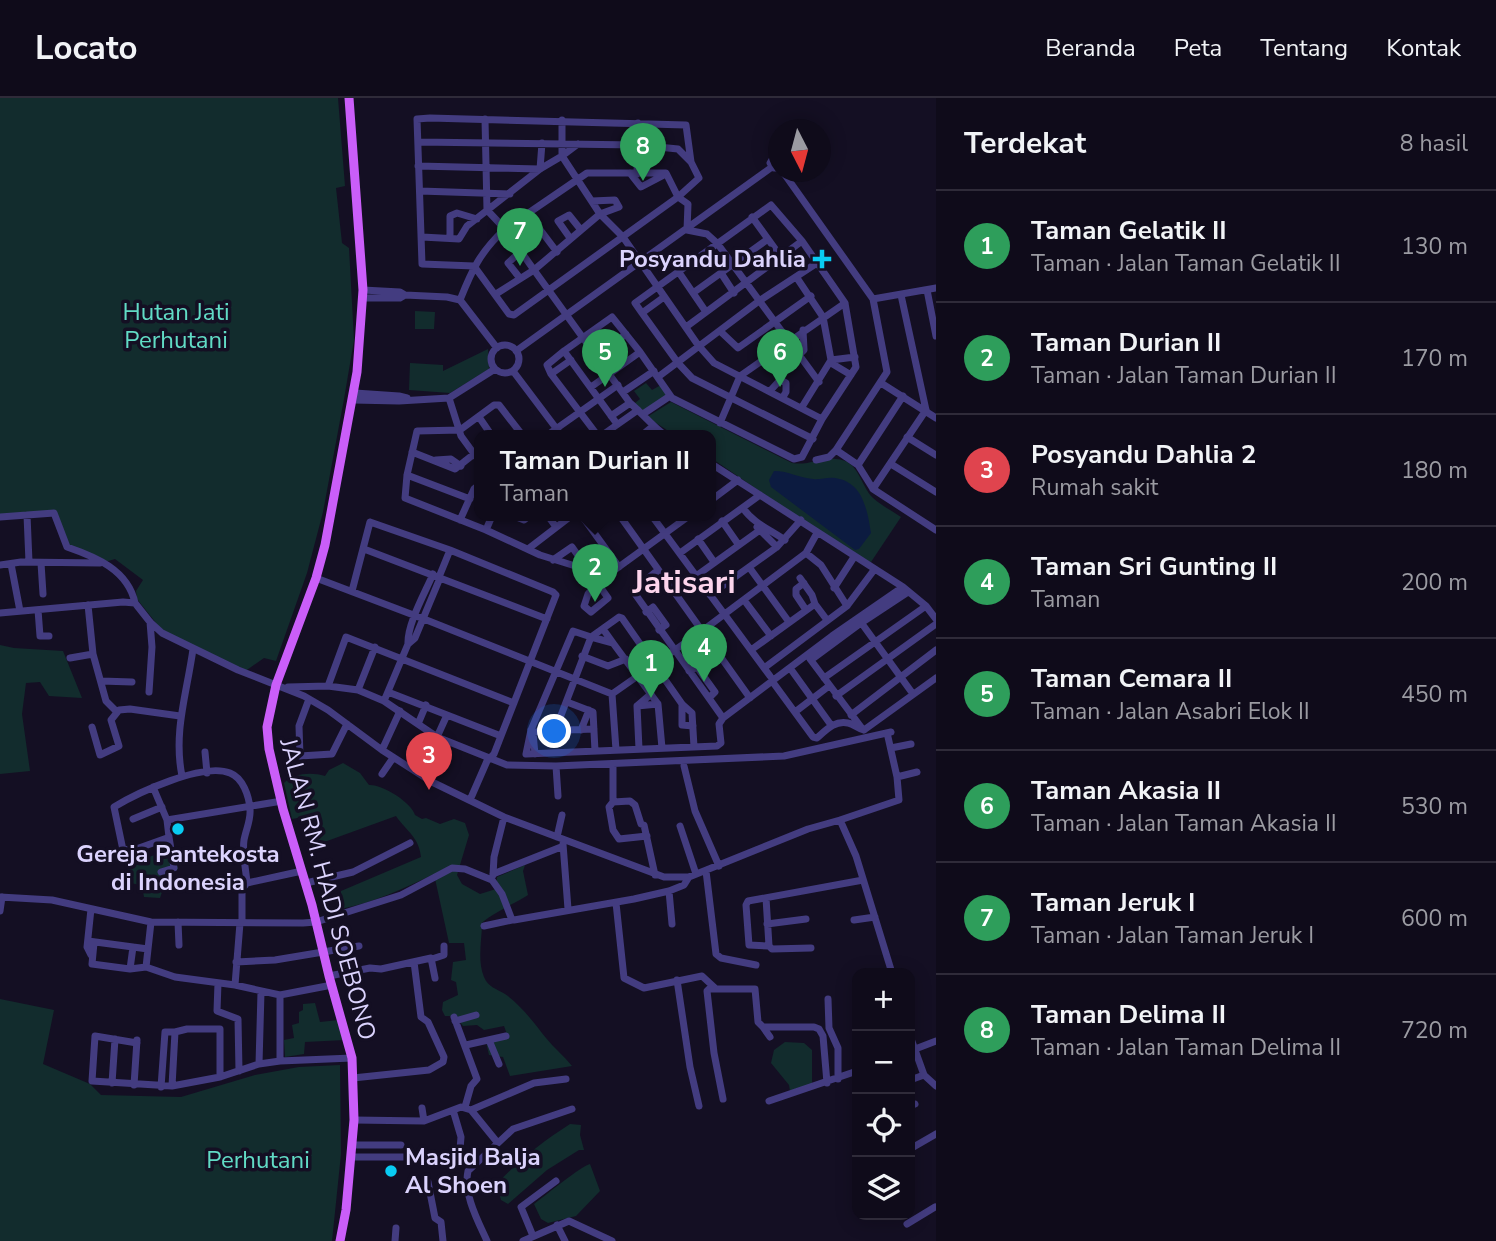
<!DOCTYPE html>
<html lang="id">
<meta charset="utf-8">
<style>
body{margin:0;font-family:"Nunito Sans",sans-serif;background:#181423;color:#f1f3f6}
.controls{position:absolute;right:21px;bottom:21px;display:grid;overflow:hidden;border-radius:14px;box-shadow:0 4px 18px #0003}
.controls button{width:63px;height:63px;display:grid;place-items:center;padding:0;border:0;border-bottom:2px solid #2f2b39;background:#0f0b1a;color:#f1f3f6;font:35px sans-serif}
.compass{position:absolute;left:768px;top:21px;width:63px;height:63px;border-radius:50%;background:#0f0b1a;box-shadow:0 4px 18px #0003;rotate:174deg}
.you{position:absolute;left:555px;top:634px;width:24px;height:24px;margin:-18px;border:5px solid #fff;border-radius:50%;background:#1a73e8;box-shadow:0 0 0 10px #1a73e833}
.badge{display:grid;place-items:center;width:46px;height:46px;border-radius:50%;background:#d93025;color:#fff;font-size:23px;font-weight:700}
.pin{position:absolute;translate:-50% -58px;filter:drop-shadow(0 2px 4px #0008)}
.pin::after{content:'';position:absolute;top:37px;width:24px;height:21px;background:inherit;clip-path:polygon(0 0,100% 0,50% 100%)}
.popup{position:absolute;left:474px;top:332px;width:242px;height:91px;box-sizing:border-box;display:grid;place-content:center;border-radius:14px;background:#0f0b1a;filter:drop-shadow(0 2px 5px #0005);font-size:23px;white-space:nowrap;color:#9b9ba2}
.popup b{font-size:26px;color:#f1f3f6}
.popup::after{content:'';position:absolute;left:50%;top:100%;margin-left:-14px;border:14px solid transparent;border-top-color:#0f0b1a}
.list{margin:0;padding:0;list-style:none}
h2{display:flex;justify-content:space-between;align-items:center;height:91px;margin:0;padding:0 28px;font-size:30px}
h2 small{font-size:23px;font-weight:400;color:#9b9ba2}
.list li{display:grid;grid-template-columns:46px 1fr auto;gap:21px;align-items:center;box-sizing:border-box;height:112px;padding:0 28px;border-top:2px solid #2f2b39}
.list b{display:block;font-size:26px;white-space:nowrap}
.list p{margin:0;font-size:23px;white-space:nowrap;color:#9b9ba2}
.list em{font-size:23px;font-style:normal;color:#9b9ba2}
.icon{flex:none;width:38px;height:38px;fill:none;stroke:currentColor;stroke-width:2;stroke-linecap:round;stroke-linejoin:round}
.map{position:relative;flex:none;width:936px;height:1143px;overflow:hidden}
header{display:flex;align-items:center;gap:42px;box-sizing:border-box;height:98px;padding:0 35px;background:#0f0b1a;border-bottom:2px solid #2f2b39}
header strong{font-size:33px}
nav{display:flex;gap:38px;margin-inline-start:auto;font-size:24px}
main{display:flex}
aside{flex:1;background:#0f0b1a}
.map>svg:first-child{display:block}
.green{fill:#122c2d}
.water{fill:#0c1b40}
.lines{fill:none;stroke-linecap:round;stroke-linejoin:round}
.minor{stroke:#433c80;stroke-width:7}
.major{stroke:#ca5ef9;stroke-width:9}
.poi-dot{fill:#09ccf3;stroke:#140f23;stroke-width:2.5}
.labels{text-anchor:middle;dominant-baseline:central;stroke-width:7;stroke-linejoin:round;paint-order:stroke}
.poi-label{font-size:24px;font-weight:bold;fill:#dbd3fd;stroke:#140f23;text-anchor:end}
.park-label{font-size:24px;fill:#61dbc5;stroke:#140f23}
.street-label{font-size:24px;fill:#dbd3fd;stroke:#140f23}
.district-label{font-size:32px;font-weight:bold;fill:#fdd5ec;stroke:#140f23}
</style>
<header>
<strong>Locato</strong>
<nav><a>Beranda</a><a>Peta</a><a>Tentang</a><a>Kontak</a></nav>
</header>
<main>
<div class="map">
<svg width="936" height="1143" viewBox="0 0 936 1143">
<rect width="100%" height="100%" fill="#140f23"/>
<!-- green -->
<path class="green" d="M0 0H338L345 88 336 90 342 145 349 150 354 242 344 301 323 414 307 475 276 563 264 560 244 574 164 535 137 501 136 493 143 482 115 461 105 464 65 448 54 415 0 419Z
M415 213 435 214 434 231H415Z
M488 251 489 271 450 295 409 292 410 265 443 267V273Z
M646 285 652 292 661 287 668 298 641 315 635 305 640 301 634 293Z
M671 304 792 365C808 368 821 359 836 361 859 362 860 387 873 400 881 407 892 413 901 419L871 464 860 461 711 360 710 338H676L647 319Z
M0 547 14 550 63 553 82 600 49 598 40 584 26 585 22 616 30 673 0 676Z
M343 665 360 675 369 687C382 686 411 704 415 717L422 721 426 720 440 726 454 721 465 725 469 737 457 777 462 786 480 796 496 791 497 779 525 767 523 773 528 797C519 803 486 819 482 825 482 842 477 862 484 879 488 889 497 891 505 896 521 907 534 925 546 940 554 950 564 958 572 968L510 978 503 959 489 957 486 944 508 939 504 928 484 932 477 927 463 928 455 918H445L442 912 443 904 458 897 456 884 451 882 453 864 466 862 464 845H449L434 776C403 791 375 804 341 811V793L421 759C419 739 407 734 396 718L316 747 314 739 318 728 316 719 313 717 292 721 284 685C294 675 311 674 325 678L329 672Z
M174 751 178 771 167 779 160 800 144 799 142 788 125 783 129 767 167 752Z
M0 901 54 912 43 966 90 986 101 997 181 999 255 977 299 969 340 967 341 1056 332 1143H0Z
M315 905 320 924 339 922 345 942 305 944 304 956 285 959 284 942 294 940 292 927 299 925V914L303 912V906Z
M785 944 804 945 812 952V987L790 993 789 987 771 965 774 952Z
M570 1026 581 1027 580 1037 584 1052H579L547 1072 508 1106 501 1102 497 1086C519 1062 542 1044 570 1026Z
M590 1066 600 1093 576 1118 548 1125 541 1121 534 1106C545 1098 581 1068 590 1066Z"/>
<!-- water -->
<path class="water" d="M774 373C789 373 799 380 813 381 820 382 827 379 835 380 863 384 867 411 871 435L859 451 855 452 771 389 769 382Z"/>
<g class="lines">
<!-- minor -->
<path class="minor" d="M430 20 686 27 691 64 699 80 678 99 514 217 509 216 474 168 422 166 417 21Z
M485 21 487 112
M419 44 638 47 678 51 691 64
M578 46 562 58 600 116 623 139 698 247 714 265 822 321
M778 59 773 60 770 65 774 70H778
M418 68 540 71 542 45
M783 74 873 201 887 274 836 352 829 359 816 362
M630 75 641 89 664 77
M637 76 638 25
M420 93 510 96
M592 103 615 102 619 109 600 116 534 172 630 305C643 316 652 328 666 338
M529 117 557 154
M752 119 781 159
M422 139 459 141 467 128 540 71 562 58V22
M450 140V118L457 115 477 121
M570 140 558 123 569 117 581 132
M678 173 706 214
M721 175 734 195
M519 179 508 165 521 153
M797 180 823 219 831 262 802 309
M363 192 400 194 405 197
M927 192 936 238
M693 195 768 141
M496 196 534 172 505 131 587 75H666L678 99 688 106 687 132 707 136 717 145 819 284
M901 197 926 312
M363 200H400L405 197 447 199 460 202 497 250
M873 201 936 190
M460 202C472 172 480 154 505 131L487 112
M642 215 678 265 692 280 813 341
M686 229 802 143
M720 233 738 250 811 198
M491 261a14 14 0 1 1 28 0a14 14 0 1 1-28 0Z
M516 253 772 69
M564 253 547 267 551 276 598 338
M799 257 804 252 803 232
M596 258 626 236
M831 262 855 259
M831 265 851 277
M513 273 562 338
M551 276 571 262
M658 279 759 203 817 165
M881 285 936 320
M591 289 640 254
M770 293 780 282 786 285V294L783 299
M623 294 654 273
M355 295 399 298 407 300
M449 300 461 338 480 364
M353 302 399 303 449 300 495 271
M643 316 670 298
M611 318 630 305
M479 319 492 338
M720 325 740 278 845 205
M617 326 564 253 612 219 640 254 672 300 794 361 802 359 822 321 856 269 845 205 802 143 771 107 635 205 642 215 664 199
M523 338 499 307H494L460 332 417 333 407 377 405 400 486 432 540 457 588 472
M546 338 618 287
M601 338 638 312
M641 338 652 329
M907 339 936 357
M836 352 858 367 873 391 936 432
M412 354 455 371 474 356
M436 362 451 361 461 368
M710 365 903 489
M891 366 936 394
M858 367 903 298
M407 377 470 401
M873 391 926 312
M710 403 738 382
M743 410C753 425 769 431 785 442
M27 417 29 464
M514 418 524 422 529 418
M548 418 556 429
M582 418 619 469
M620 418 750 600
M652 418 770 578
M0 419 54 415 67 449C96 459 128 472 135 505
M460 422 474 391 480 386
M722 423 738 446
M757 429 777 449
M486 432 492 418
M698 441 714 464
M364 451 547 521
M528 451 571 418
M450 452 553 494 556 497 494 656 487 663 470 702
M680 455 760 397
M806 455 821 467 847 508
M553 462 572 449 608 500 591 514 584 508 588 496 598 484 689 418
M41 465 43 496
M11 466 20 513
M0 467 21 464 100 465
M749 469 789 524
M658 472 633 493 723 620
M696 478 760 432
M316 480 424 521 612 596
M800 480 812 497 815 506
M804 485 796 491V497L806 512
M834 490 854 459
M352 493 370 424 450 452 439 479
M710 497 777 449 801 422
M744 502 771 538
M88 507 93 556 106 603 117 614
M38 512 40 538H49
M646 514 653 509 666 527 659 532
M0 515 123 504 135 505 150 524 162 535 238 572 304 598 328 612 382 652 432 684 504 719 664 779H689L808 731 840 722 856 758 892 875
M860 523 913 596
M603 531 613 545 591 539 619 519 622 520 682 606 692 615 694 649
M613 545 658 606 662 650
M408 546 415 540 440 480
M751 552 815 506 827 522
M582 558 608 568 626 561
M70 560 93 556
M810 561 861 629
M811 562 861 525 908 494
M764 570 847 508 874 472
M790 570 831 627
M689 573 697 569 715 594 710 599
M824 580 926 508
M101 583 132 584
M772 583 813 639 817 640C826 632 835 622 848 625 854 626 858 631 864 632
M328 588 346 539 514 605
M288 589 328 588 358 592 384 603 437 639 507 667 556 668 784 658 891 634
M358 592 375 549
M149 594 152 549 150 524
M388 594 501 638
M612 596 702 533 806 455 817 435
M612 596 616 652
M836 598 936 526
M309 601 299 628 300 658 332 656 347 626
M384 603 408 546C407 526 425 495 433 476
M567 604 593 614 595 653
M682 606V627L693 628
M637 608 658 606
M795 614 829 588
M851 617 936 552
M418 626 426 607
M92 629 100 657 119 648 111 622 119 612 130 611 180 618
M531 632 533 635 540 633 594 631
M581 632 589 612
M864 632 936 580
M555 633 591 539 573 533 531 632 526 656 717 648 721 645 719 626 723 620 832 538 903 489 926 508 936 521
M533 635 535 656
M437 639 447 617
M891 650 911 646
M639 651 637 608 651 596
M382 652 400 613
M205 654 207 675
M613 666V704L609 709 613 732 619 741 647 738
M556 668 558 698
M684 668 695 713 719 768
M382 676 393 660
M182 678C173 634 187 595 193 551
M897 679 917 674
M153 689 167 722 282 703
M613 704 630 703 635 707 641 726 644 727 655 777
M133 721 162 709
M840 722 899 702 897 679 888 639
M680 728 696 776
M557 739 562 717
M563 746 568 811
M123 752 114 709C137 695 203 664 230 675 243 680 249 698 250 711 251 722 246 731 244 742 242 756 246 771 247 785L242 791V824
M116 753 139 750 167 740 169 739 167 722
M706 773 716 856 721 860 756 867
M161 774 174 770 169 739
M493 776 561 749
M493 777 494 759 504 719
M492 782 502 796 512 822H514L634 801 669 793 684 787 689 779
M247 785 302 773
M306 785 353 774 410 745
M669 793 672 826
M0 799 52 802 151 824 303 825 316 824 401 797 452 770 465 771 492 782
M766 800 769 848 772 851 811 850
M616 805 624 880 644 890 702 878 715 890
M91 811 87 849 91 857
M0 813 2 799
M854 822 875 819
M178 824 179 847
M767 826 806 821
M484 828 512 822
M88 843 148 851
M94 845 92 866 130 871 146 869
M769 848 749 847 746 807 748 803 863 782
M432 861 444 857V848
M236 864 275 862 359 848
M146 869 175 879 235 887 280 897 332 887
M146 869 151 824
M130 871 133 849
M329 878 370 870 381 871 431 860 435 880
M677 882 690 969 699 1008
M218 885 217 913 238 921 239 973
M235 887 240 825
M280 897V963
M828 901 829 930 838 950V981
M454 919 477 981 471 988 465 1009
M455 923 476 917
M763 929 770 939
M910 938 924 977 936 988
M489 942 499 966
M137 945 95 938 92 983 172 988 220 979 259 966 280 963 352 960
M466 947 506 938
M910 953 936 943
M259 966 261 894
M353 980 429 972 443 964 444 959 428 924 421 919 414 864
M910 982 924 977
M112 985 115 941
M134 987 137 942
M172 988 175 934 187 931H220V979
M161 989 165 934H175
M723 1001 714 955 707 893 709 891H755L758 924 763 929H814L819 931 823 938 827 985
M769 1003 857 973
M910 1008 915 1006
M422 1010 424 1023
M471 1012 534 985 566 981
M471 1012 497 1044
M354 1022 424 1023 461 1009 471 1012
M352 1047H401
M910 1051 936 1036
M351 1059H412L421 1065 456 1059 460 1051 461 1039 453 1012
M428 1084 435 1120 441 1124 443 1143
M907 1126 935 1109
M557 1127 565 1143
M533 1138 521 1109 556 1083
M395 1143 396 1130
M487 1143C478 1123 463 1096 468 1073L513 1031 572 1011
M523 1143 569 1123 612 1143"/>
<!-- major -->
<path class="major" d="M340 1143 346 1112 354 1022 352 960 329 878 312 807 283 711 269 651 267 629 276 587 316 480 325 447 357 274 363 192 349 0"/>
</g>
<!-- markers -->
<g class="poi-dot">
<path d="M818.5 150.5h7v7h7v7h-7v7h-7v-7h-7v-7h7z"/>
<circle cx="178" cy="731" r="7"/>
<circle cx="391" cy="1073" r="7"/>
</g>
<g class="labels">
<!-- poi labels -->
<g class="poi-label">
<text x="806" y="161">Posyandu Dahlia</text>
<text x="178" y="756" text-anchor="middle">Gereja Pantekosta<tspan x="178" dy="28">di Indonesia</tspan></text>
<text x="405" y="1059" text-anchor="start">Masjid Balja<tspan x="405" dy="28">Al Shoen</tspan></text>
</g>
<!-- park labels -->
<g class="park-label">
<text x="176" y="214">Hutan Jati<tspan x="176" dy="28">Perhutani</tspan></text>
<text x="258" y="1062">Perhutani</text>
</g>
<!-- street labels -->
<g class="street-label">
<text transform="translate(328 791) rotate(75)">JALAN RM. HADI SOEBONO</text>
</g>
<!-- district labels -->
<g class="district-label">
<text x="684" y="484">Jatisari</text>
</g>
</g>
</svg>
<div class="controls">
<button>+</button>
<button>−</button>
<button><svg class="icon" aria-label="locate" viewBox="0 0 24 24"><circle cx="12" cy="12" r="6"/><path d="M12 2v4M12 18v4M2 12h4M18 12h4"/></svg></button>
<button><svg class="icon" aria-label="layers" viewBox="0 0 24 24"><path d="M12 4l9 5-9 5-9-5zM3 14l9 5 9-5"/></svg></button>
</div>
<svg class="compass" viewBox="-18 -18 36 36"><path d="M0-13l5 13h-10z" fill="#e53935"/><path d="M0 13l5-13h-10z" fill="#9b9ba2"/></svg>
<div class="you"></div>
<div class="pin badge" style="left:651px;top:600px;background:#2e9e5b">1</div>
<div class="pin badge" style="left:595px;top:504px;background:#2e9e5b">2</div>
<div class="popup"><b>Taman Durian II</b>Taman</div>
<div class="pin badge" style="left:429px;top:692px;background:#e0444e">3</div>
<div class="pin badge" style="left:704px;top:584px;background:#2e9e5b">4</div>
<div class="pin badge" style="left:605px;top:289px;background:#2e9e5b">5</div>
<div class="pin badge" style="left:780px;top:289px;background:#2e9e5b">6</div>
<div class="pin badge" style="left:520px;top:168px;background:#2e9e5b">7</div>
<div class="pin badge" style="left:643px;top:83px;background:#2e9e5b">8</div>
</div>
<aside>
<h2>Terdekat<small>8 hasil</small></h2>
<ul class="list">
<li><span class="badge" style="background:#2e9e5b">1</span><div><b>Taman Gelatik II</b><p>Taman · Jalan Taman Gelatik II</p></div><em>130 m</em></li>
<li><span class="badge" style="background:#2e9e5b">2</span><div><b>Taman Durian II</b><p>Taman · Jalan Taman Durian II</p></div><em>170 m</em></li>
<li><span class="badge" style="background:#e0444e">3</span><div><b>Posyandu Dahlia 2</b><p>Rumah sakit</p></div><em>180 m</em></li>
<li><span class="badge" style="background:#2e9e5b">4</span><div><b>Taman Sri Gunting II</b><p>Taman</p></div><em>200 m</em></li>
<li><span class="badge" style="background:#2e9e5b">5</span><div><b>Taman Cemara II</b><p>Taman · Jalan Asabri Elok II</p></div><em>450 m</em></li>
<li><span class="badge" style="background:#2e9e5b">6</span><div><b>Taman Akasia II</b><p>Taman · Jalan Taman Akasia II</p></div><em>530 m</em></li>
<li><span class="badge" style="background:#2e9e5b">7</span><div><b>Taman Jeruk I</b><p>Taman · Jalan Taman Jeruk I</p></div><em>600 m</em></li>
<li><span class="badge" style="background:#2e9e5b">8</span><div><b>Taman Delima II</b><p>Taman · Jalan Taman Delima II</p></div><em>720 m</em></li>
</ul>
</aside>
</main>
